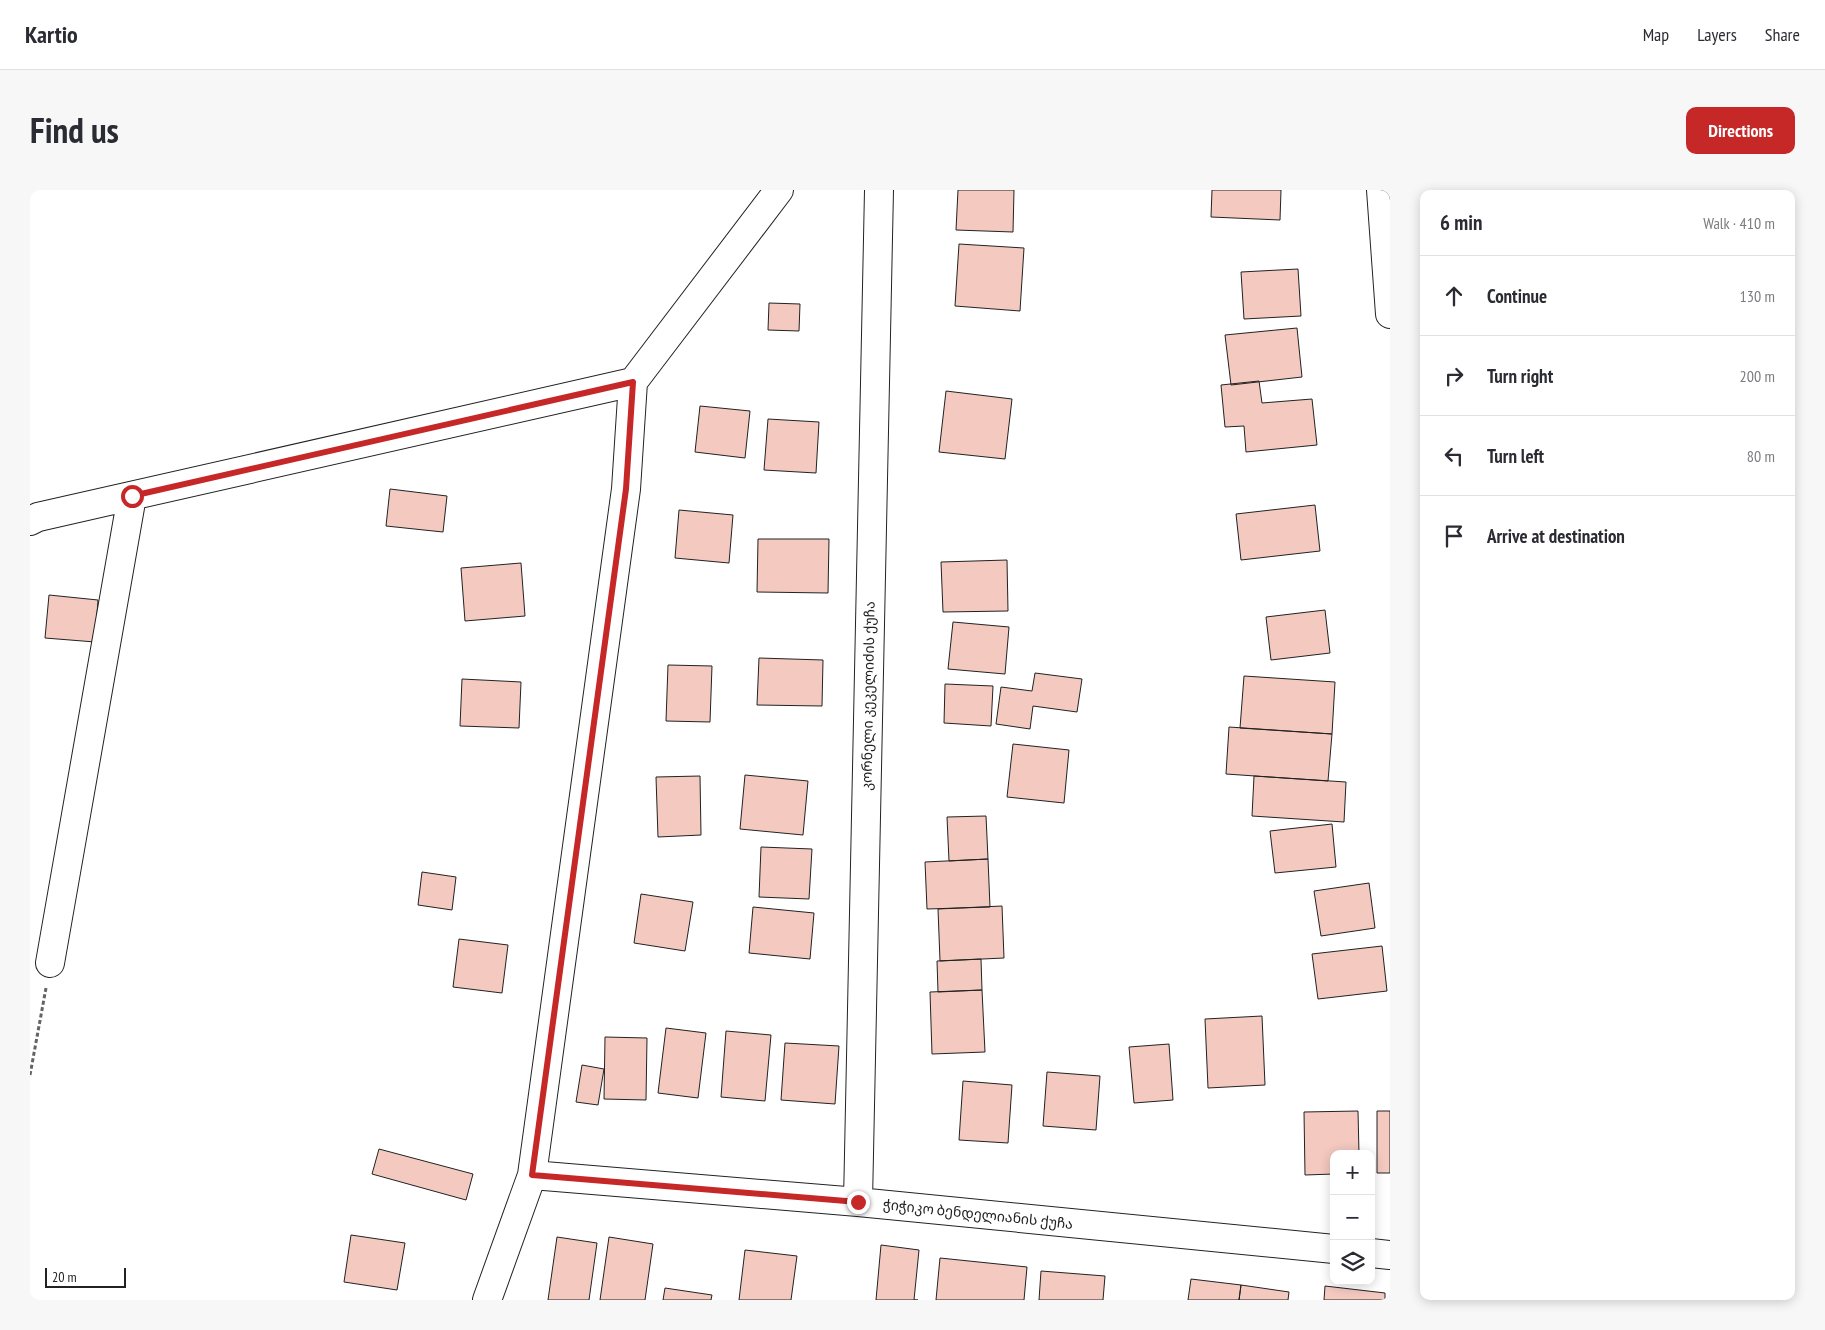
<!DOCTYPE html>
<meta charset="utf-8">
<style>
body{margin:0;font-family:"PT Sans Narrow","Noto Sans Georgian",sans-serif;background:#f7f7f7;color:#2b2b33}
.controls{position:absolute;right:15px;bottom:15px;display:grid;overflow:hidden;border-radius:10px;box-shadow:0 2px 12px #0003}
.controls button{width:45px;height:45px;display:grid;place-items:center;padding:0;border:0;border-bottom:1px solid #e1e1e2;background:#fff;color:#2b2b33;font:25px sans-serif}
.scale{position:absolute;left:15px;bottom:12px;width:81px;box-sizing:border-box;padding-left:5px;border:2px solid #222;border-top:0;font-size:14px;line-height:18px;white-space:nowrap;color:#222;-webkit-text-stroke:4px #fff;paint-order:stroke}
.stop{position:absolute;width:15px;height:15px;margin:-11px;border:4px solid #c62828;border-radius:50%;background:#fff}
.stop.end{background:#c62828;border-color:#fff;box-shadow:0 1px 5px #0008}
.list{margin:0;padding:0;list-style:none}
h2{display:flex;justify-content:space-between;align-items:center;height:65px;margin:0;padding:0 20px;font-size:21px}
h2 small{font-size:16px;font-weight:400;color:#7c7c81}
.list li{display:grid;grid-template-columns:32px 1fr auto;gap:15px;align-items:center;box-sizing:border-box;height:80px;padding:0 20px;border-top:1px solid #e1e1e2}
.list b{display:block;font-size:19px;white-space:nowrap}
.list em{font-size:16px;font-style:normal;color:#7c7c81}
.icon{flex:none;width:28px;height:28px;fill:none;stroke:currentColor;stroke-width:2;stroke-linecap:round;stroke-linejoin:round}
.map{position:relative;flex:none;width:1360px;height:1110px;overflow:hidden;border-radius:10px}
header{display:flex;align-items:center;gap:30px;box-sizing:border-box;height:70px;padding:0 25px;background:#fff;border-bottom:1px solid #e1e1e2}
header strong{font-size:24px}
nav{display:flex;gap:28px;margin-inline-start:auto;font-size:18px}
.intro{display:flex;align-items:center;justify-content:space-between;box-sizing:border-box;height:120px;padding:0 30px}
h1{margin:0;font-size:35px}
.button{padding:12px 22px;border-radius:10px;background:#c62828;color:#fff;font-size:18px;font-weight:700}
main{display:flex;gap:30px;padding:0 30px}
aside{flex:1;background:#fff;border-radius:10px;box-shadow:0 2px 12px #0003}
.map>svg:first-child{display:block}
.building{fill:#f3c9c0;stroke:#222}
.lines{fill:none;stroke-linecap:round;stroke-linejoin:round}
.minor-casing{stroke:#222;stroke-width:30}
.path{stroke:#646464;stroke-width:3;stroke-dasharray:4 2.5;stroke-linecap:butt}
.minor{stroke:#fff;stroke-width:28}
.route{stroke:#c62828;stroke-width:6}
.labels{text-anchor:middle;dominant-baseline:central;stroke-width:4;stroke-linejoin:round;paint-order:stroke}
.street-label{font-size:14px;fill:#222;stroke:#fff}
</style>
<header>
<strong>Kartio</strong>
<nav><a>Map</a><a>Layers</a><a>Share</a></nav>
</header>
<div class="intro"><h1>Find us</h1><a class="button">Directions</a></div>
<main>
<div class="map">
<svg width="1360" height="1110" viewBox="0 0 1360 1110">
<rect width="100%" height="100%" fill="#fff"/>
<!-- building -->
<path class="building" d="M928 0H984L983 42 926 40Z
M1182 0H1251L1250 30 1181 27Z
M929 54 994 58 990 121 925 116Z
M1268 79 1271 126 1214 129 1211 82Z
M739 113 770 114 769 141 738 140Z
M1267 138 1272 187 1201 195 1195 145Z
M1229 191 1232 213 1282 209 1287 255 1216 262 1214 236 1195 237 1191 195Z
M916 201 982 209 975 269 909 262Z
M670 216 720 221 715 268 665 262Z
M738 229 789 232 786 283 734 280Z
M360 299 417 306 413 342 356 336Z
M1285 315 1290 361 1211 370 1206 324Z
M649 320 703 325 699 373 645 368Z
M728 349H799L798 403 727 402Z
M977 370 978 421 913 422 911 372Z
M491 373 495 426 435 431 431 378Z
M19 405 68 410 65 452 15 448Z
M1295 420 1300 463 1241 470 1236 427Z
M923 432 979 437 975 484 918 479Z
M729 468 793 470 792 516 727 515Z
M638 475 682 476 680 532 636 531Z
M1005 483 1052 489 1047 522 1003 516 1000 539 966 534 971 497 1002 501Z
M1214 486 1305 492 1302 544 1210 538Z
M432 489 491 492 489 538 430 536Z
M915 494 963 496 961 536 914 533Z
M1199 537 1302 544 1298 591 1196 584Z
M983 554 1039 560 1034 613 977 607Z
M715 585 778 591 773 645 710 639Z
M670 586 671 645 628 647 626 587Z
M1224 586 1316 592 1314 632 1222 626Z
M956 626 958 669 919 671 917 627Z
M1302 634 1306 677 1245 683 1240 641Z
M731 657 782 659 779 709 729 707Z
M958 669 960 717 897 719 895 672Z
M392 682 426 687 422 720 388 715Z
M1339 693 1345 738 1291 746 1284 701Z
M611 704 663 712 655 761 604 753Z
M972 716 974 768 910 771 908 719Z
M723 717 784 723 780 769 719 763Z
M429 749 478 755 472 803 423 797Z
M1352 756 1357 801 1288 809 1282 764Z
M951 769 952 800 908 802 907 771Z
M952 800 955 862 902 864 900 802Z
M1232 826 1235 895 1178 898 1175 829Z
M636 838 676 843 668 908 628 903Z
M696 841 741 845 735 911 691 907Z
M575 847 617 848 616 910 574 909Z
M755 853 809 856 805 914 751 910Z
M1139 854 1143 910 1104 913 1099 857Z
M552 875 574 879 568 915 546 912Z
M1017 882 1070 886 1066 940 1013 936Z
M933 891 982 895 978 953 929 950Z
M1328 921 1329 964H1304V984L1275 985 1274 922Z
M1347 921H1360V983H1347Z
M349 959 443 984 436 1010 342 984Z
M321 1045 375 1053 367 1100 314 1092Z
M527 1047 567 1053 559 1110H518Z
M579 1047 623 1054 615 1110H570Z
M851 1055 889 1060 884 1110H888H846Z
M715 1060 767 1066 761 1110H709Z
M910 1068 997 1077 994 1110H906Z
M1011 1081 1075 1086 1073 1110H1009Z
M1161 1089 1211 1095 1209 1110H1158Z
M1211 1095 1259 1102 1258 1110H1209Z
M1295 1096 1355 1103V1110H1294Z
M635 1098 682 1105 681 1110H633Z"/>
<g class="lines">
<defs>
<path id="minor" d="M1351 0 1360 124
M0 331 8 327 603 192 749 0
M20 773 102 306
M502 985 828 1012 1304 1059
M828 1012 849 0
M1341 1063 1360 1065
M457 1110 502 985 596 299 603 192"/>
</defs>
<!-- minor casing -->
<use href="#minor" class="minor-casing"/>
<!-- path -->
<path class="path" d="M0 885 16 798"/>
<!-- minor -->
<use href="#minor" class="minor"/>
</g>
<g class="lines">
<!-- route -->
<path class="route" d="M102 306 603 192 596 299 502 985 828 1012"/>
</g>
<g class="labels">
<!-- street labels -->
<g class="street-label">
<text transform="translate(838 506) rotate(-89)">კორნელი კეკელიძის ქუჩა</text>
<text transform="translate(948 1024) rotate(6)">ჭიჭიკო ბენდელიანის ქუჩა</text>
</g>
</g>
</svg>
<div class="controls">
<button>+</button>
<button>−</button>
<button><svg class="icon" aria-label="layers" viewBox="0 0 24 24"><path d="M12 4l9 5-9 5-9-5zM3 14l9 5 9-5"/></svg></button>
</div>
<div class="scale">20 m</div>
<div class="stop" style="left:102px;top:306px"></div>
<div class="stop end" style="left:828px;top:1012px"></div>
</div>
<aside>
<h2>6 min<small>Walk · 410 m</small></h2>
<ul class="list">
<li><svg class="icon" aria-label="ahead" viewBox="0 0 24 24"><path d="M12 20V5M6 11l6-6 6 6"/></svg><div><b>Continue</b></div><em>130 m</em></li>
<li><svg class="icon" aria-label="right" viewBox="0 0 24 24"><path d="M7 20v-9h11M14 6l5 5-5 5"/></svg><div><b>Turn right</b></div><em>200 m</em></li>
<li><svg class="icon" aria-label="left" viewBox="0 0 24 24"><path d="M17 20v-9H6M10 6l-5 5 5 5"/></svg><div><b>Turn left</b></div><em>80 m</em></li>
<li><svg class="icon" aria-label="arrive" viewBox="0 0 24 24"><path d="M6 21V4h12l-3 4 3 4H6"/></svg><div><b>Arrive at destination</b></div></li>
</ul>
</aside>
</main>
